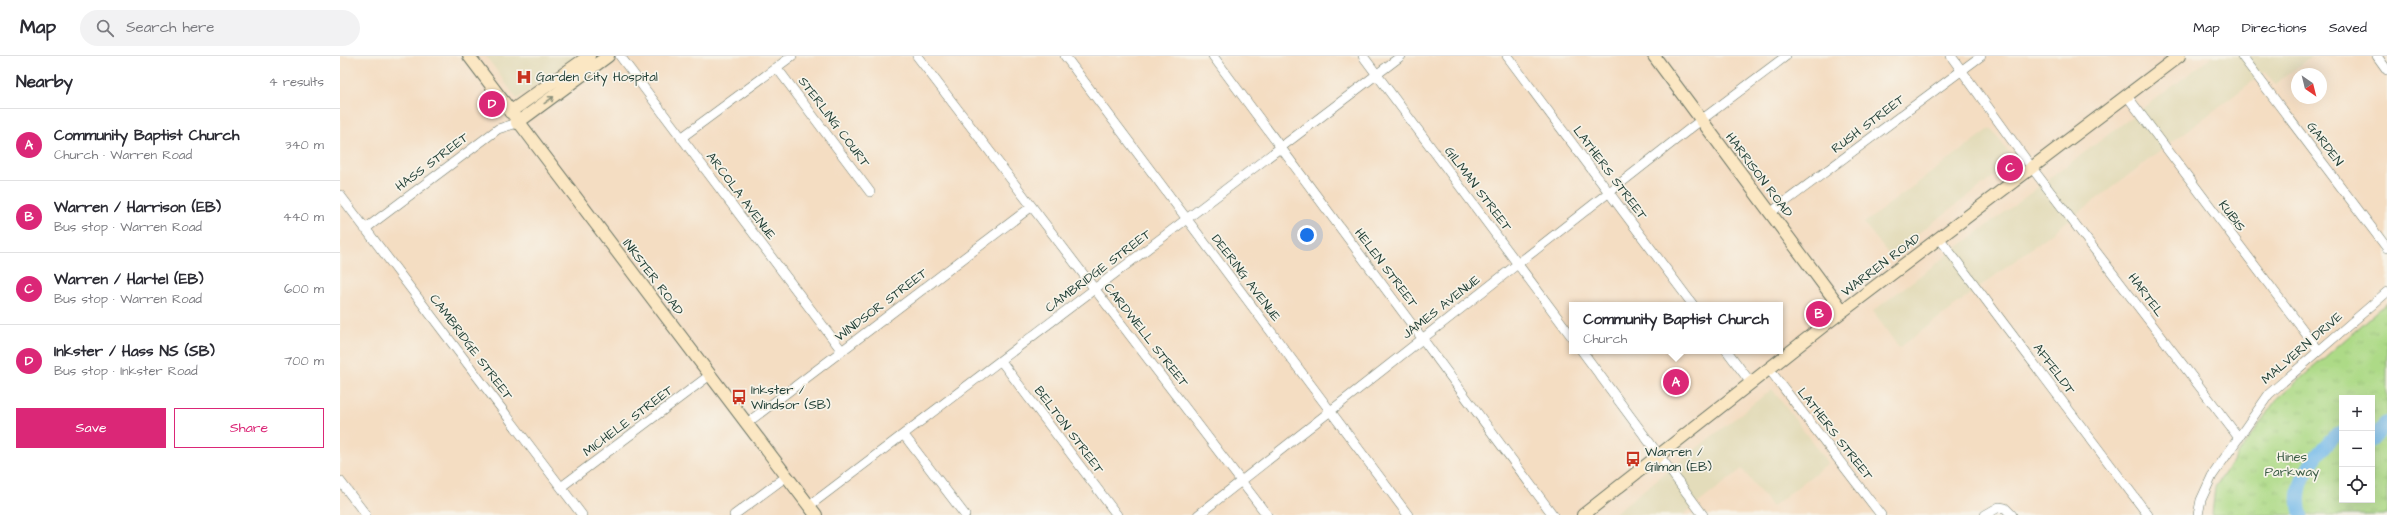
<!DOCTYPE html>
<meta charset="utf-8">
<style>
body{margin:0;font-family:"Architects Daughter",sans-serif;background:#f2f2f3;color:#2b2b33}
.controls{position:absolute;right:12px;bottom:12px;display:grid;overflow:hidden;border-radius:0px;box-shadow:0 4px 16px #0002}
.controls button{width:36px;height:36px;display:grid;place-items:center;padding:0;border:0;border-bottom:1px solid #e1e1e2;background:#fff;color:#2b2b33;font:20px sans-serif}
.compass{position:absolute;left:1951px;top:12px;width:36px;height:36px;border-radius:50%;background:#fff;box-shadow:0 4px 16px #0002;rotate:145deg}
.you{position:absolute;left:967px;top:179px;width:14px;height:14px;margin:-10px;border:3px solid #fff;border-radius:50%;background:#1a73e8;box-shadow:0 0 0 6px #1a73e833}
.badge{display:grid;place-items:center;width:26px;height:26px;border-radius:50%;background:#db2777;color:#fff;font-size:13px;font-weight:700}
.pin{position:absolute;translate:-50% -50%;border:2px solid #fff;box-shadow:0 1px 4px #0006}
.popup{position:absolute;left:1229px;top:246px;width:214px;height:52px;box-sizing:border-box;display:grid;place-content:center;border-radius:0px;background:#fff;filter:drop-shadow(0 1px 3px #0005);font-size:13px;white-space:nowrap;color:#7c7c81}
.popup b{font-size:15px;color:#2b2b33}
.popup::after{content:'';position:absolute;left:50%;top:100%;margin-left:-8px;border:8px solid transparent;border-top-color:#fff}
.list{margin:0;padding:0;list-style:none}
h2{display:flex;justify-content:space-between;align-items:center;height:52px;margin:0;padding:0 16px;font-size:17px}
h2 small{font-size:13px;font-weight:400;color:#7c7c81}
.list li{display:grid;grid-template-columns:26px 1fr auto;gap:12px;align-items:center;box-sizing:border-box;height:72px;padding:0 16px;border-top:1px solid #e1e1e2}
.list b{display:block;font-size:15px;white-space:nowrap}
.list p{margin:0;font-size:13px;white-space:nowrap;color:#7c7c81}
.list em{font-size:13px;font-style:normal;color:#7c7c81}
.actions{display:flex;gap:8px;padding:12px 16px}
.actions a{flex:1;padding:9px 0;border:1px solid #db2777;border-radius:0px;text-align:center;font-size:14px;color:#db2777}
.actions .main{background:#db2777;color:#fff}
.icon{flex:none;width:22px;height:22px;fill:none;stroke:currentColor;stroke-width:2;stroke-linecap:round;stroke-linejoin:round}
.map{position:relative;flex:none;width:2047px;height:459px;overflow:hidden}
header{display:flex;align-items:center;gap:24px;box-sizing:border-box;height:56px;padding:0 20px;background:#fff;border-bottom:1px solid #e1e1e2}
header strong{font-size:19px}
nav{display:flex;gap:22px;margin-inline-start:auto;font-size:14px}
.search{width:280px;height:36px;background:#f2f2f3;display:flex;align-items:center;gap:10px;box-sizing:border-box;padding:0 14px;border-radius:22px;color:#7c7c81;font-size:15px}
main{display:flex}
aside{flex:1;background:#fff}
.map>svg:first-child{display:block}
.built{fill:#e3dcba}
.park{fill:url(#park-tufts);stroke:#668c5e;fill-rule:evenodd}
.lines{fill:none;stroke-linecap:round;stroke-linejoin:round}
.river{stroke:#73baeb;stroke-width:14}
.street-casing{stroke:#6a7566;stroke-width:10}
.secondary-casing{stroke:#6a7566;stroke-width:14}
.street{stroke:#fff;stroke-width:9}
.secondary{stroke:#fbe7c3;stroke-width:12}
.oneway{stroke:#8d927c}
.labels{text-anchor:middle;dominant-baseline:central;stroke-width:3.5;stroke-linejoin:round;paint-order:stroke}
.poi-label{font-size:13px;fill:#1f3d34;stroke:#f7f3e8;text-anchor:start}
.street-label{font-size:13px;fill:#1f3d34;stroke:#f7f3e8}
.park-label{font-size:13px;fill:#3b5c45;stroke:#f7f3e8}
</style>
<header>
<strong>Map</strong>
<div class="search"><svg class="icon" aria-label="search" viewBox="0 0 24 24"><circle cx="10" cy="10" r="6"/><path d="M15 15l6 6"/></svg>Search here</div>
<nav><a>Map</a><a>Directions</a><a>Saved</a></nav>
</header>
<main>
<aside>
<h2>Nearby<small>4 results</small></h2>
<ul class="list">
<li><span class="badge">A</span><div><b>Community Baptist Church</b><p>Church · Warren Road</p></div><em>340 m</em></li>
<li><span class="badge">B</span><div><b>Warren / Harrison (EB)</b><p>Bus stop · Warren Road</p></div><em>440 m</em></li>
<li><span class="badge">C</span><div><b>Warren / Hartel (EB)</b><p>Bus stop · Warren Road</p></div><em>600 m</em></li>
<li><span class="badge">D</span><div><b>Inkster / Hass NS (SB)</b><p>Bus stop · Inkster Road</p></div><em>700 m</em></li>
</ul>
<div class="actions"><a class="main">Save</a><a>Share</a></div>
</aside>
<div class="map">
<svg width="2047" height="459" viewBox="0 0 2047 459">
<defs>
<pattern id="park-tufts" width="24" height="20" patternUnits="userSpaceOnUse"><rect width="24" height="20" fill="#adda87"/><path d="M3 7l-1-3M5 7V3M7 7l1-3M15 17l-1-3M17 17v-4M19 17l1-3" fill="none" stroke="#94bc75"/></pattern>
</defs>
<rect width="100%" height="100%" fill="#f7f3e8"/>
<filter id="ink" filterUnits="userSpaceOnUse"><feTurbulence type="fractalNoise" baseFrequency=".025" numOctaves="2"/><feDisplacementMap in="SourceGraphic" scale="8" xChannelSelector="R" yChannelSelector="G"/><feConvolveMatrix kernelMatrix="1 2 1 2 8 2 1 2 1" color-interpolation-filters="sRGB"/></filter>
<filter id="wash" filterUnits="userSpaceOnUse"><feTurbulence type="fractalNoise" baseFrequency=".012" numOctaves="4" result="noise"/><feDisplacementMap in="SourceGraphic" scale="16" xChannelSelector="R" yChannelSelector="G"/><feGaussianBlur stdDeviation="0.9" result="paint"/><feColorMatrix in="noise" values="0 0 0 0 0 0 0 0 0 0 0 0 0 0 0 0 0 1.4 0 .05"/><feComposite in="paint" operator="in"/></filter>
<g filter="url(#wash)">
<rect width="100%" height="100%" fill="#f4ddc2"/>
<!-- built -->
<path class="built" d="M146 0H236L177 43Z
M1873 0H1972L1935 28 1925 16 1559 292 1533 255Z
M1651 72 1675 105 1549 199 1524 167Z
M1432 333 1488 407 1432 451 1402 413 1343 459H1272Z"/>
<!-- park -->
<path class="park" d="M2047 247V459H1872L1875 431 1936 344ZM2002 342H2032V444H2002Z"/>
<g class="lines">
<!-- river -->
<path class="river" d="M2032 384 2047 367
M1961 459C1953 432 1968 409 1985 390 1990 385 1995 377 2002 377"/>
</g>
</g>
<g filter="url(#ink)">
<g class="lines">
<defs>
<path id="street" d="M280 0 502 295
M577 0 927 459
M725 0 1068 459
M873 0 1213 459
M1023 0 1232 281
M1167 0 1353 249
M1611 0 1692 112 1899 382
M1902 0 2047 192
M2037 0 2047 14
M437 12 530 136
M1787 40 1979 295
M341 82 452 0
M0 139 242 459
M1430 157 1641 0
M25 173 158 73 177 67
M1600 183 1808 459
M1242 295 1363 459
M1387 295 1411 327
M661 305 777 459
M1429 313 1541 459
M407 367 691 151
M564 379 625 459
M0 425 26 459
M221 431 370 319
M469 450 1061 0
M394 459 447 420
M858 459 1352 71 1446 0
M1645 459 1659 451 1665 452 1672 459
M1858 459 1861 444 1872 420 1929 338 2047 236"/>
<path id="secondary" d="M129 0 476 459
M1314 0 1503 255
M170 56 249 0
M177 67 268 0
M1243 459 1487 267 1839 0"/>
</defs>
<!-- street casing -->
<use href="#street" class="street-casing"/>
<!-- secondary casing -->
<use href="#secondary" class="secondary-casing"/>
<!-- street -->
<use href="#street" class="street"/>
<!-- secondary -->
<use href="#secondary" class="secondary"/>
</g>
<!-- one-way arrows -->
<defs><path id="oneway-shaft" d="M-6 0H5M1.5-3L5.5 0L1.5 3" fill="none" stroke-width="1.6" stroke-linecap="round" stroke-linejoin="round"/></defs>
<use class="oneway" href="#oneway-shaft" transform="translate(209 44) rotate(-36)"/>
</g>
<!-- icons -->
<defs>
<symbol id="hospital-bare" viewBox="-9 -9 18 18"><path d="M-5-5h3v3.5h4V-5h3V5h-3V1.5h-4V5h-3Z" fill="#c8321e" stroke="#f7f3e8" stroke-width="2.5" paint-order="stroke"/></symbol>
<symbol id="bus-bare" viewBox="-9 -9 18 18"><path d="M-5-6H5V4H4V6H2V4H-2V6H-4V4H-5ZM-3.5-4V0h7V-4ZM-3.5 1.2v1.5H-2V1.2ZM2 1.2v1.5H3.5V1.2Z" fill="#c8321e" stroke="#f7f3e8" stroke-width="2.5" paint-order="stroke"/></symbol>
</defs>
<g fill-rule="evenodd">
<use href="#hospital-bare" x="173" y="10" width="22" height="22"/>
<use href="#bus-bare" x="388" y="330" width="22" height="22"/>
<use href="#bus-bare" x="1282" y="392" width="22" height="22"/>
</g>
<g class="labels">
<!-- poi labels -->
<g class="poi-label">
<text x="196" y="21">Garden City Hospital</text>
<text x="411" y="334">Inkster /<tspan x="411" dy="15">Windsor (SB)</tspan></text>
<text x="1305" y="396">Warren /<tspan x="1305" dy="15">Gilman (EB)</tspan></text>
</g>
<!-- street labels -->
<g class="street-label">
<text transform="translate(494 66) rotate(53)">STERLING COURT</text>
<text transform="translate(1528 68) rotate(-37)">RUSH STREET</text>
<text transform="translate(1985 88) rotate(53)">GARDEN</text>
<text transform="translate(92 106) rotate(-37)">HASS STREET</text>
<text transform="translate(1270 117) rotate(53)">LATHERS STREET</text>
<text transform="translate(1419 119) rotate(53)">HARRISON ROAD</text>
<text transform="translate(1138 133) rotate(53)">GILMAN STREET</text>
<text transform="translate(401 140) rotate(53)">ARCOLA AVENUE</text>
<text transform="translate(1892 160) rotate(53)">KUBIS</text>
<text transform="translate(1541 209) rotate(-37)">WARREN ROAD</text>
<text transform="translate(1046 212) rotate(53)">HELEN STREET</text>
<text transform="translate(758 215) rotate(-37)">CAMBRIDGE STREET</text>
<text transform="translate(313 221) rotate(53)">INKSTER ROAD</text>
<text transform="translate(906 222) rotate(53)">DEERING AVENUE</text>
<text transform="translate(1806 239) rotate(53)">HARTEL</text>
<text transform="translate(541 249) rotate(-37)">WINDSOR STREET</text>
<text transform="translate(1101 251) rotate(-38)">JAMES AVENUE</text>
<text transform="translate(806 279) rotate(52)">CARDWELL STREET</text>
<text transform="translate(131 291) rotate(53)">CAMBRIDGE STREET</text>
<text transform="translate(1962 292) rotate(-41)">MALVERN DRIVE</text>
<text transform="translate(1714 313) rotate(53)">AFFELDT</text>
<text transform="translate(288 365) rotate(-37)">MICHELE STREET</text>
<text transform="translate(729 374) rotate(53)">BELTON STREET</text>
<text transform="translate(1495 378) rotate(52)">LATHERS STREET</text>
</g>
<!-- park labels -->
<g class="park-label">
<text x="1952" y="401">Hines<tspan x="1952" dy="15">Parkway</tspan></text>
</g>
</g>
</svg>
<div class="controls">
<button>+</button>
<button>−</button>
<button><svg class="icon" aria-label="locate" viewBox="0 0 24 24"><circle cx="12" cy="12" r="6"/><path d="M12 2v4M12 18v4M2 12h4M18 12h4"/></svg></button>
</div>
<svg class="compass" viewBox="-18 -18 36 36"><path d="M0-13l5 13h-10z" fill="#e53935"/><path d="M0 13l5-13h-10z" fill="#7c7c81"/></svg>
<div class="you"></div>
<div class="pin badge" style="left:1336px;top:326px">A</div>
<div class="popup"><b>Community Baptist Church</b>Church</div>
<div class="pin badge" style="left:1479px;top:258px">B</div>
<div class="pin badge" style="left:1670px;top:112px">C</div>
<div class="pin badge" style="left:152px;top:48px">D</div>
</div>
</main>
